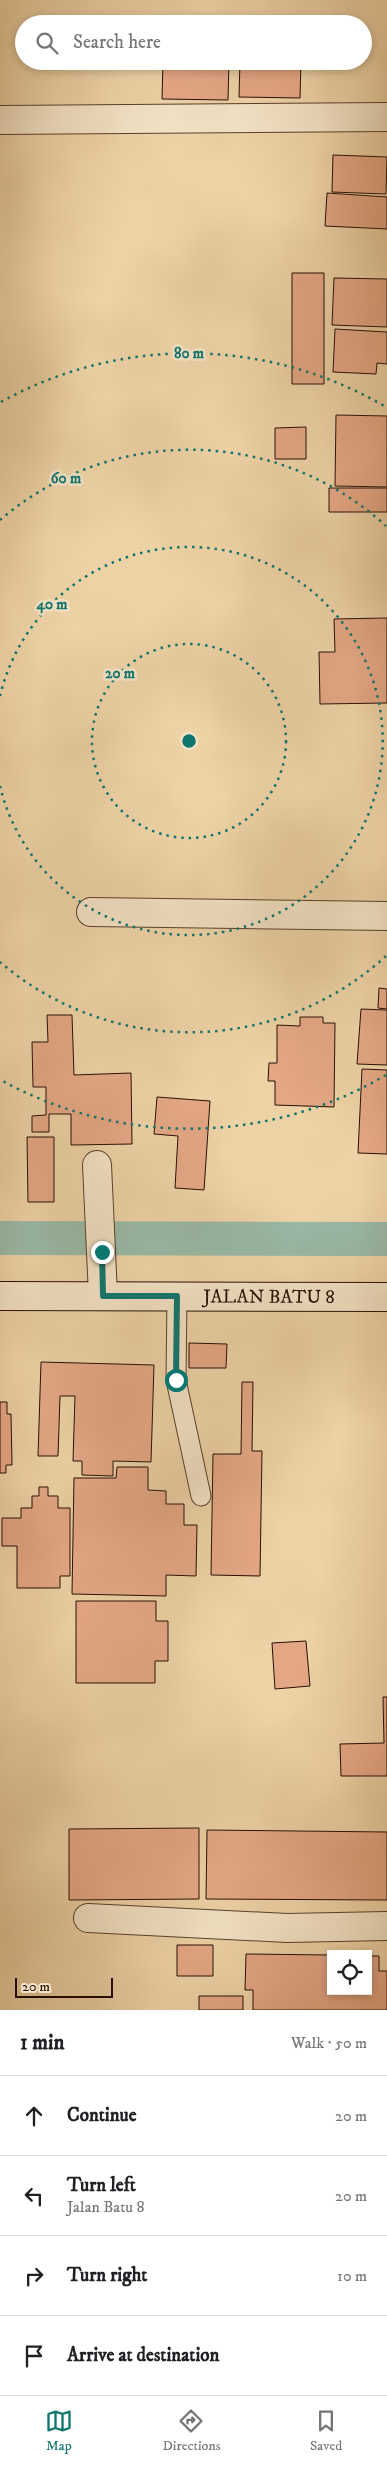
<!DOCTYPE html>
<meta charset="utf-8">
<style>
body{margin:0;font-family:"IM FELL DW Pica",serif;background:#f2f2f2;color:#202124}
.controls{position:absolute;right:15px;bottom:15px;display:grid;overflow:hidden;border-radius:0px;box-shadow:0 2px 8px #0003}
.controls button{width:45px;height:45px;display:grid;place-items:center;padding:0;border:0;border-bottom:1px solid #e0e0e0;background:#fff;color:#202124;font:25px sans-serif}
.scale{position:absolute;left:15px;bottom:12px;width:98px;box-sizing:border-box;padding-left:5px;border:2px solid #270f04;border-top:0;font-size:14px;line-height:18px;white-space:nowrap;color:#270f04;-webkit-text-stroke:4px #f3e2c5;paint-order:stroke}
.stop{position:absolute;width:15px;height:15px;margin:-11px;border:4px solid #0f766e;border-radius:50%;background:#fff}
.stop.end{background:#0f766e;border-color:#fff;box-shadow:0 1px 5px #0008}
.list{margin:0;padding:0;list-style:none}
h2{display:flex;justify-content:space-between;align-items:center;height:65px;margin:0;padding:0 20px;font-size:21px}
h2 small{font-size:16px;font-weight:400;color:#757577}
.list li{display:grid;grid-template-columns:32px 1fr auto;gap:15px;align-items:center;box-sizing:border-box;height:80px;padding:0 20px;border-top:1px solid #e0e0e0}
.list b{display:block;font-size:19px;white-space:nowrap}
.list p{margin:0;font-size:16px;white-space:nowrap;color:#757577}
.list em{font-size:16px;font-style:normal;color:#757577}
.icon{flex:none;width:28px;height:28px;fill:none;stroke:currentColor;stroke-width:2;stroke-linecap:round;stroke-linejoin:round}
.map{position:relative;flex:none;width:387px;height:2010px;overflow:hidden}
.search{position:absolute;background:#fff;box-shadow:0 2px 8px #0003;left:15px;right:15px;top:15px;height:55px;display:flex;align-items:center;gap:12px;box-sizing:border-box;padding:0 18px;border-radius:28px;color:#757577;font-size:19px}
.sheet{height:385px;background:#fff}
nav{display:flex;justify-content:space-around;align-items:center;box-sizing:border-box;height:70px;border-top:1px solid #e0e0e0;background:#fff;font-size:14px;color:#757577}
nav a{display:grid;justify-items:center;gap:2px}
nav .on{color:#0f766e}
.map>svg:first-child{display:block}
.lines{fill:none;stroke-linecap:round;stroke-linejoin:round}
.canal{stroke:#99b8a5;stroke-width:34}
.building{fill:#e4a785;stroke:#270f04}
.lane-casing{stroke:#58402c;stroke-width:21}
.street-casing{stroke:#58402c;stroke-width:30}
.secondary-casing{stroke:#270f04;stroke-width:30}
.lane{stroke:#f3e2c5;stroke-width:19}
.street{stroke:#f3e2c5;stroke-width:28}
.secondary{stroke:#f3e2c5;stroke-width:28}
.route{stroke:#0f766e;stroke-width:6}
.ring{fill:none;stroke:#0f766e;stroke-width:2.5;stroke-dasharray:2.5 5}
.labels{text-anchor:middle;dominant-baseline:central;stroke-width:5;stroke-linejoin:round;paint-order:stroke}
.street-label{font-size:19px;fill:#270f04;stroke:#f3e2c5}
.centre{fill:#0f766e;stroke:#f3e2c5;stroke-width:2.5}
.ring-label{font-size:15px;text-anchor:middle;font-weight:bold;fill:#0f766e;stroke:#f3e2c5;stroke-width:5;stroke-linejoin:round;paint-order:stroke}
</style>
<div class="map">
<svg width="387" height="2010" viewBox="0 0 387 2010">
<rect width="100%" height="100%" fill="#edd2a6"/>
<filter id="stains"><feTurbulence type="fractalNoise" baseFrequency=".004" numOctaves="4"/><feColorMatrix values="0 0 0 0 .2 0 0 0 0 .09 0 0 0 0 .02 0 0 0 .5 -.17"/></filter>
<radialGradient id="worn" r=".72"><stop offset=".6" stop-color="#630" stop-opacity="0"/><stop offset="1" stop-color="#630" stop-opacity=".3"/></radialGradient>
<g class="lines">
<!-- canal -->
<path class="canal" d="M0 1238 387 1239"/>
</g>
<!-- building -->
<path class="building" d="M163 61H229L228 100 162 99Z
M240 61H301L300 98 239 97Z
M333 155 387 157 386 194 332 192Z
M327 193 387 197V229L325 226Z
M292 273H324V384H292Z
M334 278 387 279V327L332 325Z
M335 329 387 332V364L377 363 376 374 333 372Z
M336 415 387 416V487L335 486Z
M306 427V459H275V428Z
M329 488H387V512H329Z
M387 618V703L320 704 319 652H335L334 619Z
M379 988 387 989V1009L378 1008Z
M361 1009 387 1010V1065L357 1064Z
M47 1015H72L74 1075 131 1073 132 1144 71 1145V1114H49V1132H32V1116L46 1115V1087H33L32 1042H48Z
M300 1017H323V1023H335L334 1107 275 1105V1081H268L269 1063H277V1025L300 1026Z
M362 1069 387 1070V1154L358 1153Z
M157 1097 210 1101 204 1190 175 1188 178 1136 154 1134Z
M27 1137H54V1202H28Z
M189 1343 227 1344 226 1368H189Z
M41 1362 154 1365 151 1462 113 1461V1476L82 1475V1461H73L75 1396H60L58 1456H38Z
M242 1382H253L252 1451H262L260 1576 211 1575 213 1454H241Z
M0 1402H7V1414H11L12 1465H6V1473H0Z
M117 1467H148V1490L166 1491V1504H184V1525H197L196 1576 166 1575V1596L72 1594 74 1478H116Z
M39 1487H48V1496H58V1508H70V1576H60V1588H17V1546H2V1518H21V1508H32V1496H39Z
M76 1601H156V1621H168V1661H155V1683H76Z
M306 1641 310 1686 275 1689 272 1643Z
M383 1697H387V1776H341L340 1744 384 1743Z
M199 1828V1899L69 1900V1829Z
M207 1830 387 1832V1900L206 1899Z
M177 1945H213V1976H177Z
M246 1954 331 1955V1991H368V1956H379V1971H387V2010H253V1990H245Z
M199 1996H243V2010H199Z"/>
<g class="lines">
<defs>
<path id="lane" d="M177 1296 176 1380 201 1496"/>
<path id="street" d="M0 120 387 117
M91 912 387 916
M97 1165 103 1295
M88 1918 287 1928 387 1926"/>
<g id="secondary">
<path id="s1" d="M0 1296 387 1297"/>
</g>
</defs>
<!-- lane casing -->
<use href="#lane" class="lane-casing"/>
<!-- street casing -->
<use href="#street" class="street-casing"/>
<!-- secondary casing -->
<use href="#secondary" class="secondary-casing"/>
<!-- lane -->
<use href="#lane" class="lane"/>
<!-- street -->
<use href="#street" class="street"/>
<!-- secondary -->
<use href="#secondary" class="secondary"/>
</g>
<g class="lines">
<!-- route -->
<path class="route" d="M102 1252 103 1296H177L176 1380"/>
</g>
<!-- distance rings -->
<g class="ring">
<circle cx="189" cy="741" r="97"/>
<path d="M0 696A194 194 0 1 1 0 786"/>
<path d="M386 956A291 291 0 0 1 0 962M0 520A291 291 0 0 1 386 526"/>
<path d="M386 1075A388 388 0 0 1 1 1080M1 402A388 388 0 0 1 386 407"/>
</g>
<g class="labels">
<!-- street labels -->
<g class="street-label">
<text stroke="none"><textPath href="#s1" startOffset="269">JALAN BATU 8</textPath></text>
</g>
</g>
<circle cx="189" cy="741" r="8" class="centre"/>
<g class="ring-label">
<text x="189" y="358">80 m</text>
<text x="66" y="483">60 m</text>
<text x="52" y="609">40 m</text>
<text x="120" y="678">20 m</text>
</g>
<rect width="100%" height="100%" filter="url(#stains)"/>
<rect width="100%" height="100%" fill="url(#worn)"/>
</svg>
<div class="controls">
<button><svg class="icon" aria-label="locate" viewBox="0 0 24 24"><circle cx="12" cy="12" r="6"/><path d="M12 2v4M12 18v4M2 12h4M18 12h4"/></svg></button>
</div>
<div class="scale">20 m</div>
<div class="stop" style="left:176px;top:1380px"></div>
<div class="stop end" style="left:102px;top:1252px"></div>
<div class="search"><svg class="icon" aria-label="search" viewBox="0 0 24 24"><circle cx="10" cy="10" r="6"/><path d="M15 15l6 6"/></svg>Search here</div>
</div>
<section class="sheet">
<h2>1 min<small>Walk · 50 m</small></h2>
<ul class="list">
<li><svg class="icon" aria-label="ahead" viewBox="0 0 24 24"><path d="M12 20V5M6 11l6-6 6 6"/></svg><div><b>Continue</b></div><em>20 m</em></li>
<li><svg class="icon" aria-label="left" viewBox="0 0 24 24"><path d="M17 20v-9H6M10 6l-5 5 5 5"/></svg><div><b>Turn left</b><p>Jalan Batu 8</p></div><em>20 m</em></li>
<li><svg class="icon" aria-label="right" viewBox="0 0 24 24"><path d="M7 20v-9h11M14 6l5 5-5 5"/></svg><div><b>Turn right</b></div><em>10 m</em></li>
<li><svg class="icon" aria-label="arrive" viewBox="0 0 24 24"><path d="M6 21V4h12l-3 4 3 4H6"/></svg><div><b>Arrive at destination</b></div></li>
</ul>
</section>
<nav>
<a class="on"><svg class="icon" aria-label="map" viewBox="0 0 24 24"><path d="M3 6l6-2 6 2 6-2v14l-6 2-6-2-6 2zM9 4v14M15 6v14"/></svg>Map</a>
<a><svg class="icon" aria-label="directions" viewBox="0 0 24 24"><path d="M12 3l9 9-9 9-9-9zM9 14v-3h6M13 9l2 2-2 2"/></svg>Directions</a>
<a><svg class="icon" aria-label="saved" viewBox="0 0 24 24"><path d="M7 4h10v16l-5-4-5 4z"/></svg>Saved</a>
</nav>
